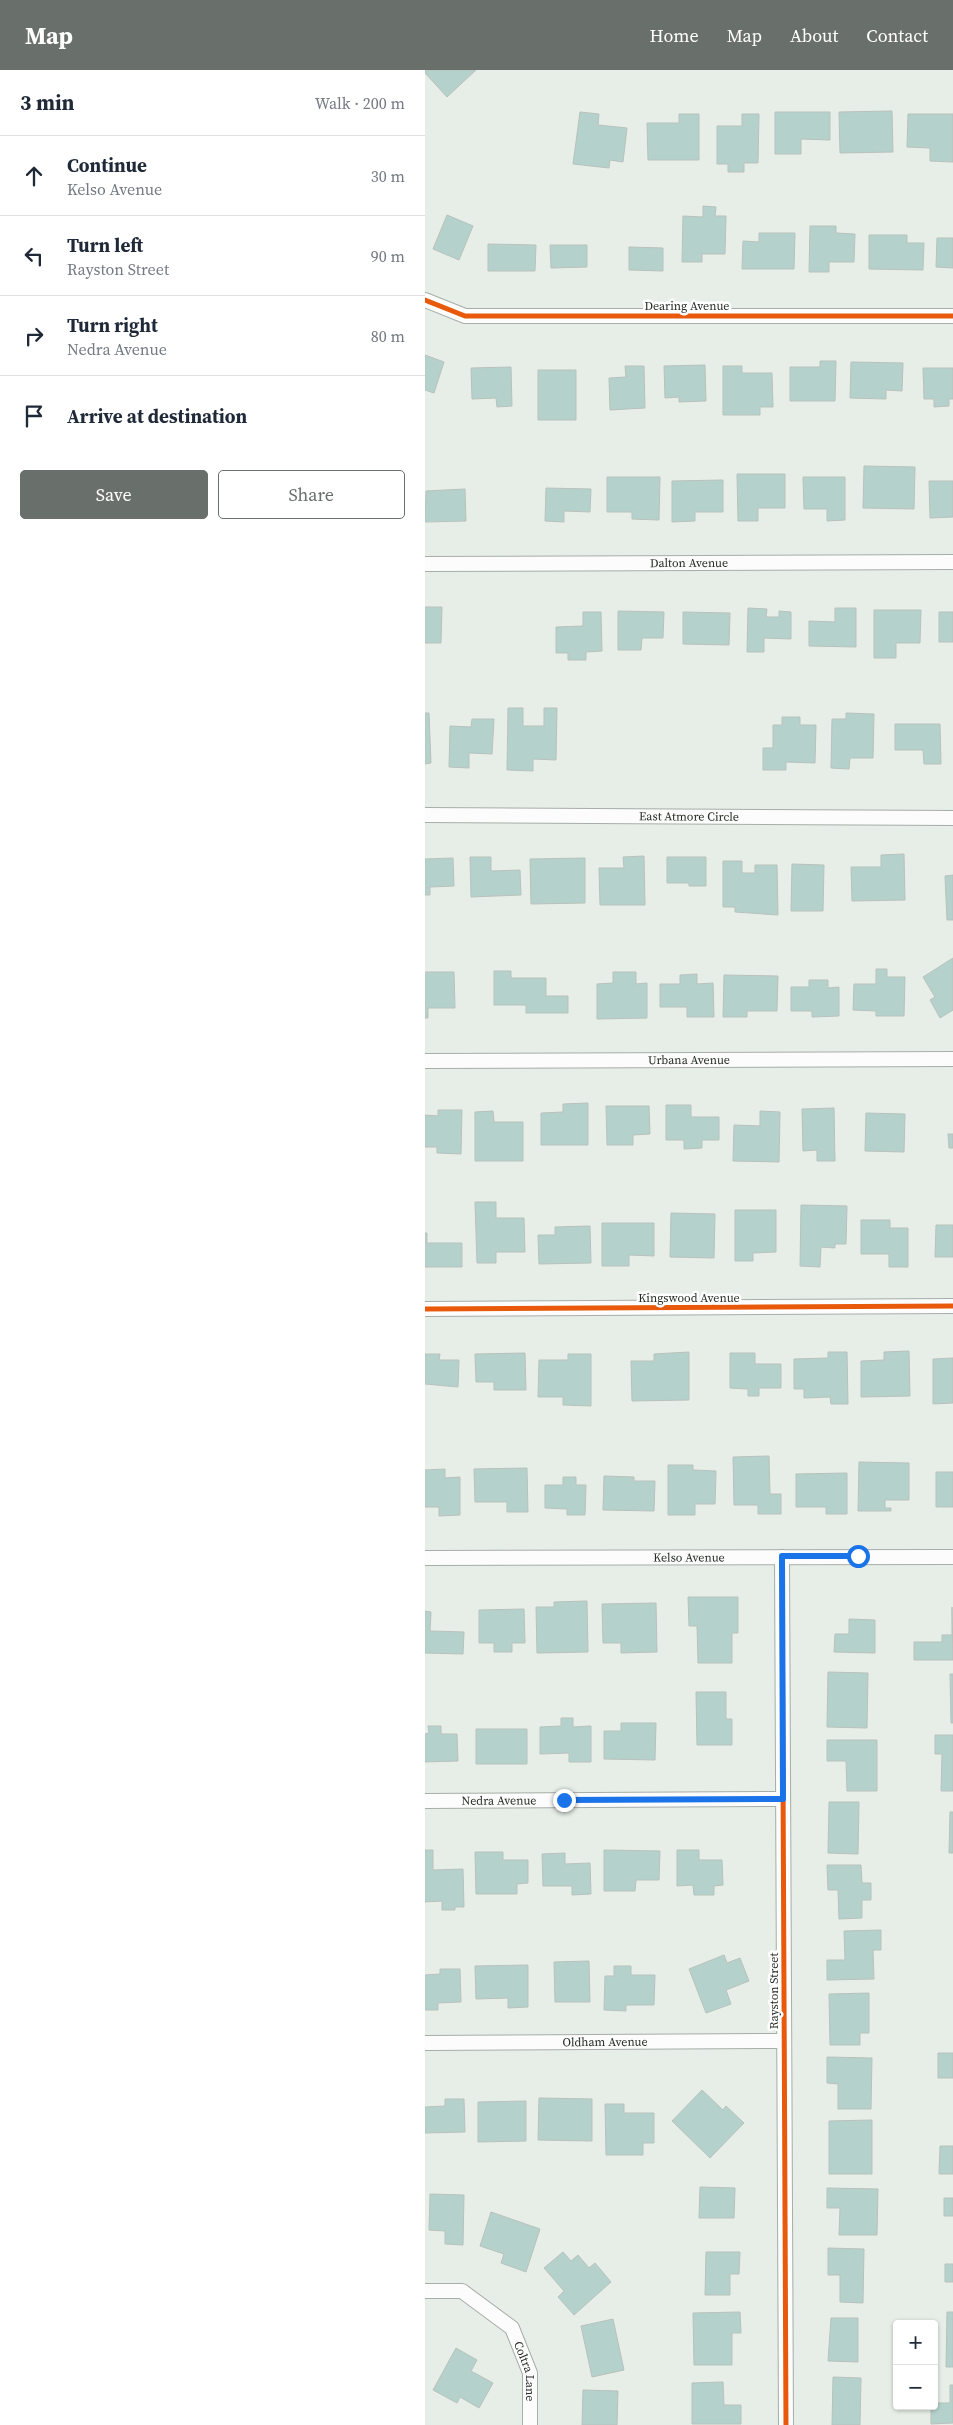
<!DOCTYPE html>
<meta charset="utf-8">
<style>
body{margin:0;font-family:"Source Serif 4",serif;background:#f6f6f7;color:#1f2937}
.controls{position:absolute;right:15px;bottom:15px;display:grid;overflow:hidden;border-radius:5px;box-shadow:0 1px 4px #0004}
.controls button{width:45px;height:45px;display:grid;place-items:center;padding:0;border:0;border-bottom:1px solid #e0e1e3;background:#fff;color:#1f2937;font:25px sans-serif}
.stop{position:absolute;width:15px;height:15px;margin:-11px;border:4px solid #1a73e8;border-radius:50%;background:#fff}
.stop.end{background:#1a73e8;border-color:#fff;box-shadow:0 1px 5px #0008}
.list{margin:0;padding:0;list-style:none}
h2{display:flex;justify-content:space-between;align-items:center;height:65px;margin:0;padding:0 20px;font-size:21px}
h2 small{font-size:16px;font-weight:400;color:#747a83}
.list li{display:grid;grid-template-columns:32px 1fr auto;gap:15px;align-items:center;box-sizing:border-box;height:80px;padding:0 20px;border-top:1px solid #e0e1e3}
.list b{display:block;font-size:19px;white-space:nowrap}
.list p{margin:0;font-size:16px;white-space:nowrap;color:#747a83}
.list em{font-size:16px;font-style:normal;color:#747a83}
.actions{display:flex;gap:10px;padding:15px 20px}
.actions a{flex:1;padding:11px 0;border:1px solid #696f6a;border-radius:5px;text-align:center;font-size:18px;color:#696f6a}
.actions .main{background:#696f6a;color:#fff}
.icon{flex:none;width:28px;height:28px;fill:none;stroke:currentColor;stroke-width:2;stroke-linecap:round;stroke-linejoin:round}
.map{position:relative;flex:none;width:528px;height:2355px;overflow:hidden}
header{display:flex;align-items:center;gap:30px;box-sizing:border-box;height:70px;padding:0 25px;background:#696f6a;color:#fff}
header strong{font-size:24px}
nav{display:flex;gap:28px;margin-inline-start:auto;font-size:18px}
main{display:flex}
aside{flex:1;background:#fff}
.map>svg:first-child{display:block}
.building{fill:#b4d2cb;stroke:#b9c1bd}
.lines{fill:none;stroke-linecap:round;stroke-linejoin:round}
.minor-casing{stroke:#a7ada8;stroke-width:16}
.minor{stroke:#fbfcfb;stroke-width:14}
.cycleway-casing{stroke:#fff;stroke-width:8}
.cycleway{stroke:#e8590c;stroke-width:5}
.route{stroke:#1a73e8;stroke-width:6}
.labels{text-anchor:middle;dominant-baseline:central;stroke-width:5;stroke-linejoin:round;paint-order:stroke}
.street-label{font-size:12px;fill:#262b26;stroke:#fff}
</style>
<header>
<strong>Map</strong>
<nav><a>Home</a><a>Map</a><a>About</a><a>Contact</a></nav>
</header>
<main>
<aside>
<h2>3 min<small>Walk · 200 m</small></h2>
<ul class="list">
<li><svg class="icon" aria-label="ahead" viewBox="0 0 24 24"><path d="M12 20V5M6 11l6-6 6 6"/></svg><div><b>Continue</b><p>Kelso Avenue</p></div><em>30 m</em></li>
<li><svg class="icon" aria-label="left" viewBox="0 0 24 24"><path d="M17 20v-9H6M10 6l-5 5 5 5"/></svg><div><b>Turn left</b><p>Rayston Street</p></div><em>90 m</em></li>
<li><svg class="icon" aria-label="right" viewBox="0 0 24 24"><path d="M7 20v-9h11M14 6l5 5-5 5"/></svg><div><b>Turn right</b><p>Nedra Avenue</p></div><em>80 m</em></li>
<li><svg class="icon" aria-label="arrive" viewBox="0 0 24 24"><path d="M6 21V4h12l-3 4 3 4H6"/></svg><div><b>Arrive at destination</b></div></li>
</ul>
<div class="actions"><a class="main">Save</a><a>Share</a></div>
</aside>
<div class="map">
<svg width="528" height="2355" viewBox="0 0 528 2355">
<rect width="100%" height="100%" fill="#e6eee7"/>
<!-- building -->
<path class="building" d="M0 0H51L22 27 0 3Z
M467 41 468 82 415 83 414 42Z
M155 42 174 44 173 55 202 58 198 92 185 90 184 98 148 94Z
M350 42H405V70L376 69V84H350Z
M254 44H274V90H223L222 53H254Z
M317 44H334L333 93H319V102H303V94H292V56H317Z
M483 44H528V92L505 91V78L482 77Z
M278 136 291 137 290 146H301L300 184H277V192H257L258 146 278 147Z
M22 145 48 156 34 190 8 179Z
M385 156H411V163L430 164 429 192H404V202H384Z
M334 163H370L369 199H317L318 171 334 172Z
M444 165H482V173H499L498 200 444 199Z
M512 168H528V198L511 197Z
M63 174 111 175 110 201H63Z
M125 175H162V197L126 198Z
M204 177 238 178V201L204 200Z
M0 285 19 292 9 323 0 320Z
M395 291H411L410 331H365V297H395Z
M426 292 478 293 477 321 461 320V329L425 328Z
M280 295 281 331 254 332V327L240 328 239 296Z
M200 296H219L220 338 185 340 184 308 201 307Z
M298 296H317V303H347L348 337H335V345H298Z
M86 297 87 336 72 337 71 328 47 329 46 298Z
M498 298H528V329H524V336L509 337V329H499Z
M113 300H151V350H113Z
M439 396 490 397 489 439 438 438Z
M312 404H360V438H333V451H313Z
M182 407H235L234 450 207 449V442H182Z
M378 407H420V450L402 451V439H379Z
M298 410V442H270V451L247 452V411Z
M504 411H528V447L505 448Z
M121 418 166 419 165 442 139 441V452L120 451Z
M40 419 41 451 0 452 1 421Z
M0 537H17L16 573H0Z
M323 538 342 539 341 547H354V541L366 542V569L339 568V582H322Z
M410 538H431V577L384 576V551L410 552Z
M449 540H496L495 573H471V588H449Z
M193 541 239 542 238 568H217L216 580H193Z
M158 542H176L177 581 161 582V590H143V583H131V557L158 556Z
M258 542 305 543 304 575 258 574Z
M514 542H528V572H514Z
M83 638H98V656H119V638H132L131 690 108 689V701L82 700Z
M0 643H4L6 693 0 694Z
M421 643 449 644 448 688H425L424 699 406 698 407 649H421Z
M357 647H375V655H391L390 693 361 692V700H338V678H348V655H357Z
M47 649H69L67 684 44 683V698L24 697 25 656 46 657Z
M470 654H515L516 694H499L498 680H470Z
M479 784 480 830 427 831 426 797H456V785Z
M219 786 220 835H175L174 798H199L198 787Z
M45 787H66V801L95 800 96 825 46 827Z
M242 787H281V816H264V813H242Z
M28 788 29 816 5 817V825H0V789Z
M160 788V833L106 834 105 789Z
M298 791H317V803H330V795H352L353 845 310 842V837H298Z
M367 794 399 795 398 841H366Z
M528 805V850H522L520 806Z
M528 888V940L515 948 505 930 510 927 498 907Z
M451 899H462V907H480L479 946H451V941L428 940 429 914H451Z
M69 901H86V908H121V926H143V943H101V935H69Z
M0 902H29L30 938H3V948H0Z
M188 902H211V914L222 913V948L172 949V914L188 913Z
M272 904V914L288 913 289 947H262V937H235V914H255V905Z
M299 905 353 906 352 941H322V947H298Z
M384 910H403V918L414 917V946L387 947V941H366V917H384Z
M163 1033V1075H116V1043L138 1042V1034Z
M241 1035H266V1047H294V1070H277V1078L259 1079V1070H241Z
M181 1036H224L225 1064 208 1065V1075H182Z
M409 1038 410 1091H392V1080L378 1081 377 1039Z
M13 1040H37L36 1084 12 1083V1077H0V1045L13 1046Z
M68 1041 69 1052H98V1091H50V1042Z
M335 1041 355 1042 354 1092 308 1091 309 1055 335 1056Z
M441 1043 480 1044 479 1082 440 1081Z
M523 1064H528V1078H524Z
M50 1132H71V1148H99L100 1182H71V1193H52Z
M376 1135 422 1136 421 1174H410V1178L396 1177 395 1197 375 1196Z
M310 1140H351V1182L328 1183V1191H310Z
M246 1143 290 1144 289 1188 245 1187Z
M436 1150H465V1158H483V1197H464V1184H436Z
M177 1153H229V1186L204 1185V1196H177Z
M511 1155H528V1187H510Z
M165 1156 166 1193 114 1194 113 1165H130V1157Z
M0 1163H2V1173H37V1197H0Z
M484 1281 485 1326 436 1327V1291L459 1290V1282Z
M264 1282V1330L207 1331 206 1291H229V1284Z
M403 1282H422L423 1334H406L405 1327 379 1328V1319H369V1289L403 1288Z
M100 1283 101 1320H69V1312H51L50 1284Z
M305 1283H330V1294H356V1318H334V1326H323V1319L305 1318Z
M0 1284H15L14 1290H34L33 1317 0 1314Z
M143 1284H166V1336L138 1335V1327H113L114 1290H143Z
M528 1288V1333L508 1334V1289Z
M344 1386 345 1424H356V1444H333V1435H309L308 1387Z
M434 1392 484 1393V1430H460V1438H466V1441H433Z
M243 1395H268V1400L291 1401 290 1434H270V1445H243Z
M102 1398 103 1442H82V1432H50L49 1399Z
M20 1399V1408L35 1407V1445L14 1446V1437H0V1400Z
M511 1402H528V1437H511Z
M422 1403V1444H401V1437H371V1404Z
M179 1406 209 1407V1411H230L229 1441 178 1440Z
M138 1407H151V1415H161L160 1445H142V1439L120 1438V1415H138Z
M263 1527H313V1563H307V1593H273L272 1556H264Z
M162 1531 163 1582 112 1583 111 1537H129V1532Z
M231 1533 232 1582 196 1583V1573H178L177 1534Z
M527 1537 528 1590H489V1572H517V1565H527Z
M99 1539 100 1573H87V1582H69V1573H54V1540Z
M0 1541 6 1542 5 1561 39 1562 38 1584 0 1583Z
M424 1549 450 1550V1583L409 1582 410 1564H424Z
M403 1602 443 1603 442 1658 402 1657Z
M525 1604H528V1653H526Z
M271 1622H301V1649H307V1675H272Z
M136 1648H148V1657L166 1656V1692H144V1683L115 1684V1657L136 1656Z
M196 1653H231L230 1690 179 1689V1661H196Z
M3 1656H16V1664H32L33 1691 0 1692V1664L4 1663Z
M51 1659H102V1694H51Z
M510 1665H528V1721H516L517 1684H510Z
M402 1670H452V1721H422L421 1691H402Z
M404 1732H434L433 1784 403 1783Z
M525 1742H528V1783H524Z
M0 1780H8V1800L38 1799 39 1837H30V1840H17V1831L0 1832Z
M179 1780 235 1781 234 1810H211L210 1821H179Z
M252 1780H274V1790H297L298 1815 289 1816V1825H269L268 1815 252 1816Z
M50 1782H78V1790H103V1813L92 1814V1824H51Z
M140 1783V1794L165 1793 166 1824 147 1825V1816H118L117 1784Z
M402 1795H436L437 1813H446V1830H437V1848L414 1849 413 1820H403Z
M456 1860V1880H448L449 1909 402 1910V1890H420L419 1861Z
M299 1885 302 1893 315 1888 324 1911 301 1920 306 1934 281 1943 264 1899Z
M164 1891 165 1932H130L129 1892Z
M103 1895V1937L83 1938V1928L51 1929 50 1896Z
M189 1896H206V1905H230L229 1935H201V1941L179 1940 180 1906H189Z
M15 1899H35L36 1932 13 1933V1940H0V1905L15 1904Z
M444 1923V1963H435V1975H405L404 1924Z
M513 1983H528V2008H513Z
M402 1987 447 1988 446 2039H413V2014L402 2013Z
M277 2020 298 2040 301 2036 319 2053 285 2088 247 2051Z
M114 2028 167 2029V2071L113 2070Z
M20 2029H39L40 2062 0 2063V2037L20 2036Z
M101 2031V2071L53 2072V2032Z
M180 2034H199V2043H229V2073H218V2085H181Z
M447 2050V2104H404V2051Z
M515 2076H528V2104H514Z
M275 2117 310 2118 309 2148H274Z
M402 2118 453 2119 452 2165H414L415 2138H402Z
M5 2124 39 2125 38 2175 20 2174V2161L4 2160Z
M519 2128H528V2146H519Z
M66 2142 115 2159 101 2202 76 2193 79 2184 55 2176Z
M403 2178 439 2179 438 2233 415 2232V2205H403Z
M138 2182 146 2191 153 2185 164 2198 170 2193 186 2212 149 2245 133 2227 139 2221 119 2198Z
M281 2182H315L314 2204H305V2225H280Z
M520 2194H528V2212H520Z
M315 2242 316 2263H307V2295H269L268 2243Z
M522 2242H528V2297H521Z
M406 2248H433V2292L403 2291Z
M188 2249 199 2300 167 2307 156 2256Z
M31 2278 52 2290 46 2301 68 2313 54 2338 35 2327 32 2333 8 2320Z
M408 2307 436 2308 435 2355H407Z
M298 2312 299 2335H316V2354H267V2313Z
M525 2315H528V2353L506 2354V2336H509V2333H525Z
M158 2320 193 2321 192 2355H157Z"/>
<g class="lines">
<defs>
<g id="minor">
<path d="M0 230 40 246H528"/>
<path id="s1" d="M0 494 528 492"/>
<path id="s2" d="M0 745 528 748"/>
<path id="s3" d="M0 991 528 989"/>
<path d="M0 1239 528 1236"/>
<path d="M357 1487 361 2355"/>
<path id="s4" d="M0 1488 528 1487"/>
<path id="s5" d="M0 1731 358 1729"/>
<path id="s6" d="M0 1973 359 1971"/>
<path id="s7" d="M0 2221H37L87 2258 105 2303V2355"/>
</g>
</defs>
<!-- minor casing -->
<use href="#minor" class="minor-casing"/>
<!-- minor -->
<use href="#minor" class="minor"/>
<defs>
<path id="cycleway" d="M0 230 40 246H528
M0 1239 528 1236
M357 1487 361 2355"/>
</defs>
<!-- cycleway casing -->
<use href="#cycleway" class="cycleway-casing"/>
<!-- cycleway -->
<use href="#cycleway" class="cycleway"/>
</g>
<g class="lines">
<!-- route -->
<path class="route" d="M139 1730 358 1729 357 1486H433"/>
</g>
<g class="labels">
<!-- street labels -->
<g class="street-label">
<text x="262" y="236">Dearing Avenue</text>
<text stroke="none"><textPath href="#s1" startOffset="264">Dalton Avenue</textPath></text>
<text stroke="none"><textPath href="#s2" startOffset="264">East Atmore Circle</textPath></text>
<text stroke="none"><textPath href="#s3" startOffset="264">Urbana Avenue</textPath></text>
<text x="264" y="1228">Kingswood Avenue</text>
<text stroke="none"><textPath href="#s4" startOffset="264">Kelso Avenue</textPath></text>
<text stroke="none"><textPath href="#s5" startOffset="74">Nedra Avenue</textPath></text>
<text transform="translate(349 1921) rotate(-90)">Rayston Street</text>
<text stroke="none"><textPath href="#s6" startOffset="180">Oldham Avenue</textPath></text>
<text stroke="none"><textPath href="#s7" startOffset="145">Coltra Lane</textPath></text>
</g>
</g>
</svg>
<div class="controls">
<button>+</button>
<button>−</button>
</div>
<div class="stop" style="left:433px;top:1486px"></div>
<div class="stop end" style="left:139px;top:1730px"></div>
</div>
</main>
